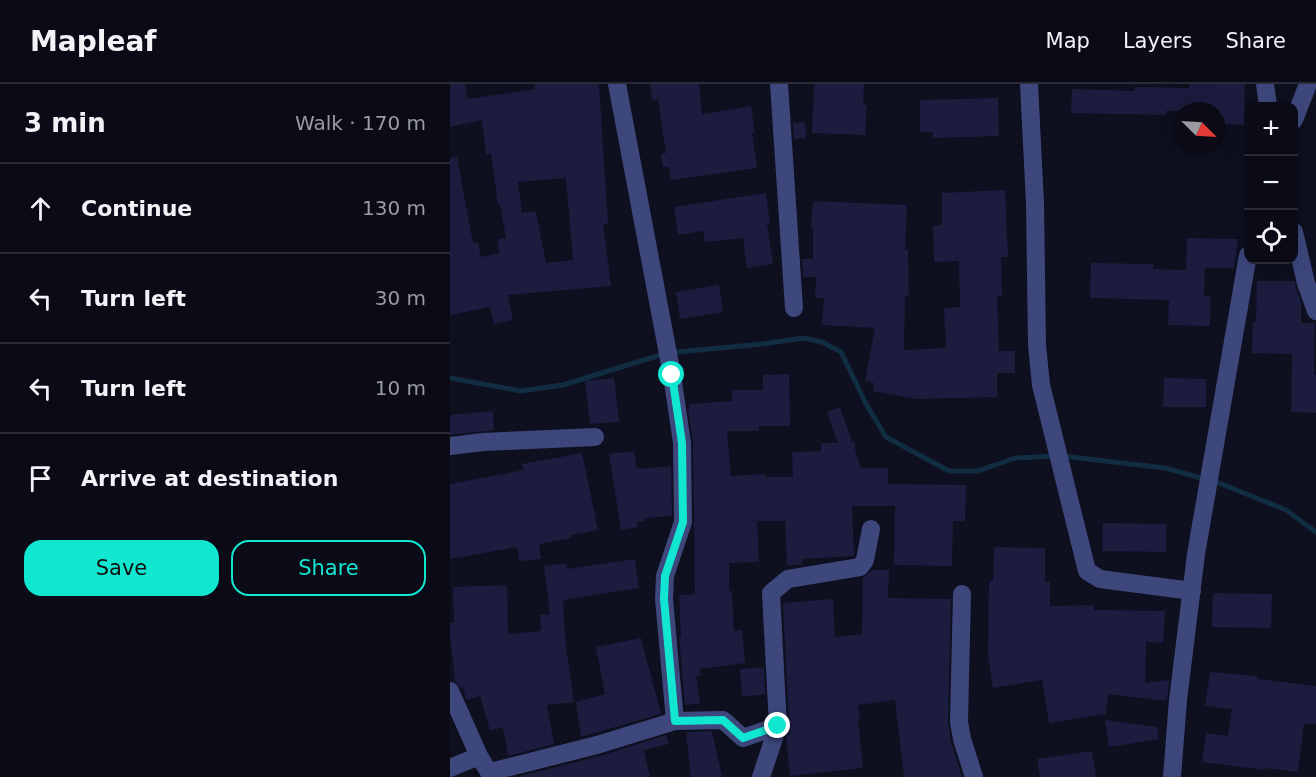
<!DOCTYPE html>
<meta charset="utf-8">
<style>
body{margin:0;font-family:"DejaVu Sans",sans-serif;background:#181924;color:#f1f3f6}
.controls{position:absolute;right:18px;top:18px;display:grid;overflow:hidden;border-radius:12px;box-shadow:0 6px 24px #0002}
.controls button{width:54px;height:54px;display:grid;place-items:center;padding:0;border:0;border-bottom:2px solid #2a2b36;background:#0a0b17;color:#f1f3f6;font:30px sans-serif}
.compass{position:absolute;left:722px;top:18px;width:54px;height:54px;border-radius:50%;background:#0a0b17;box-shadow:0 6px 24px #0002;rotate:114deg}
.stop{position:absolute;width:18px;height:18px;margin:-14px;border:4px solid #11e6d1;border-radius:50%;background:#fff}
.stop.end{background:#11e6d1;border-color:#fff;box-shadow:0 2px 6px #0008}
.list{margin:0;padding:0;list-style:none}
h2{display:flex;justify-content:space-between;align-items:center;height:78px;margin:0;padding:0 24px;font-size:26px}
h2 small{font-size:20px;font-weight:400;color:#999ba1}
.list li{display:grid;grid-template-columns:39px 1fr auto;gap:18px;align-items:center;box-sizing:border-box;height:90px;padding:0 24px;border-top:2px solid #2a2b36}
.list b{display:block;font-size:22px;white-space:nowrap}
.list em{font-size:20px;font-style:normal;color:#999ba1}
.actions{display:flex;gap:12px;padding:18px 24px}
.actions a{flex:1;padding:14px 0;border:2px solid #11e6d1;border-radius:18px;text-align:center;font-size:21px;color:#11e6d1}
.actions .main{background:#11e6d1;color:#111}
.icon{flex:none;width:33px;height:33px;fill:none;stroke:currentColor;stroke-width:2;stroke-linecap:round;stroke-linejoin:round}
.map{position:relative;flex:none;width:866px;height:693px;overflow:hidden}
header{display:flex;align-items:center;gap:36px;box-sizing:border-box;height:84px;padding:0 30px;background:#0a0b17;border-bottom:2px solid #2a2b36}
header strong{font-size:28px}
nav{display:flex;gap:33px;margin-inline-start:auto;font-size:21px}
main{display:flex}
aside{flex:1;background:#0a0b17}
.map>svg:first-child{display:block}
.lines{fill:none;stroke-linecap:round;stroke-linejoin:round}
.stream{stroke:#112d41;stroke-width:5}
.building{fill:#1c1c3f;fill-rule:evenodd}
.minor{stroke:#3d477b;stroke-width:18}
.route{stroke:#11e6d1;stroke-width:8}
</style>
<header>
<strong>Mapleaf</strong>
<nav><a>Map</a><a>Layers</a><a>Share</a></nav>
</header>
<main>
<aside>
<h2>3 min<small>Walk · 170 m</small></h2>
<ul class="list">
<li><svg class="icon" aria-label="ahead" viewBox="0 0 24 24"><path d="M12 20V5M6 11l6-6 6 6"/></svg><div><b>Continue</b></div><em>130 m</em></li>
<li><svg class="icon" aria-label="left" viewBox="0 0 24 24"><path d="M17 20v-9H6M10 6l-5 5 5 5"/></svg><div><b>Turn left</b></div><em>30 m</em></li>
<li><svg class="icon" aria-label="left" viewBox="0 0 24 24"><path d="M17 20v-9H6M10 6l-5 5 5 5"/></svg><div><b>Turn left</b></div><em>10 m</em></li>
<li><svg class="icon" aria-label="arrive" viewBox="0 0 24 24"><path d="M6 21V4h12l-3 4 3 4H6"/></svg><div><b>Arrive at destination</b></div></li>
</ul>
<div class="actions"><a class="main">Save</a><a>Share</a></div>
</aside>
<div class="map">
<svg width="866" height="693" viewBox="0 0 866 693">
<rect width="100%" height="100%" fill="#0e0f1f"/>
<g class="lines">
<!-- stream -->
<path class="stream" d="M0 294 71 307 113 301 217 269 312 260 354 254 372 258 391 268 416 320 436 353 499 387H528L565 374 604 372
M613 372 715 384 769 399 836 426 866 448"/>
</g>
<!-- building -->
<path class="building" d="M0 0H15L18 15 85 5 84 0H149L158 140H153L161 202 58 211 63 236 44 240 40 223 0 231V74L7 73 23 159H28L31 173 49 169 48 155 56 154 50 120 48 121 41 70 36 71 32 36 0 43ZM116 94 123 176 96 179 86 127 72 129 68 98Z
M200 0H249L252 30 301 22 305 49H302L307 84 221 96 219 83H213L211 70 216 69 208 15 202 16Z
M364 0H414L413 21H417L415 51 362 49Z
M739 0H795L794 41 767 40V27H716V31L621 29 622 5 685 7V3L739 4Z
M548 14 549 52 483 54V48H470V16Z
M355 38 356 54 344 55 343 39Z
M555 106 558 173H551L552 212H547L549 267H565V289H547V313L466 315 423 307 424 299 415 297 425 244 372 241 374 214H365L366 193H353L352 175H363V144L361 143 363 117 457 121 455 166H458L459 212H455L454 266 496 264 494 224 510 223 509 177 484 178 483 142 492 141V109Z
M316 109 320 140H317L323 180 297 184 293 154 255 158 253 147 228 151 224 123Z
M737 154 788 155 784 184H755L754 212 761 213 760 242 718 241 719 216 640 214 641 179 703 180V185L736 186Z
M807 197H844L851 219V239H865L864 290 866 291V329L841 328 842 270 802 269 803 238H806Z
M269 201 273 228 230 235 226 208Z
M339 290 340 342H309V347H277L281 392 315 390V393H343L342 368 371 367V359H388L377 328 390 323 402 358H405V365L411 384H438V400L516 401 515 437H503L502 482 444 481 445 422H402L404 472 352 475V481H337L335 437H307L309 478 279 479V507H282L284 547 292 546 295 579 250 585 251 591 246 592 250 619 235 621 229 553H231L229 511 245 510 243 359 238 325 240 320 282 317V306H313V291Z
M164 294 169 338 140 340 135 297Z
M714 294 756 295V323H713Z
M43 327 44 346 0 351V331Z
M184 367 187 385 221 382 222 432 195 434V437L187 438 188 443 171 446 159 370Z
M132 369 148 446 121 451V454L89 460 91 475 69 477 67 463 0 475V400L74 386 72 380Z
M653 439 716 440V468L652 467Z
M544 463 595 464V498H600V522L643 521 644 526 715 527 713 559 696 558 695 599 719 596 717 617 658 610 656 630 599 639 592 596 543 604 538 570 539 497H543Z
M185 475 189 504 113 516 116 563 124 618 97 621 104 660 58 672 53 643 40 647 30 612 16 616 13 603 11 604 5 597 0 551V539H4L3 503 57 501 58 550 91 547 90 531 100 530 94 482 116 479 117 485Z
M422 486H439L438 514 501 515 498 638 501 658 512 693H454L445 616 408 621 410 635H408L413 684 340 692 336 654 339 641 333 519 383 515 385 553 412 550 413 494Z
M763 509 822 510 821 544 762 543Z
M191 554 211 630 131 653 126 618 155 610 146 563Z
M314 583 315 610 292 613 290 585Z
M760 588 807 592V595L866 602V640H854L848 688 815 684V686L752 678 756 649 778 652 782 625 755 622Z
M655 636 707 643 709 655 659 663Z
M262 647 272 693H241L236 648Z
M216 651 219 660 194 666 200 693H66L150 672Z
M642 667 646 693H590L587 675Z"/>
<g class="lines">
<!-- minor -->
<path class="minor" d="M167 0 222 291 232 359 233 438 215 492 214 515 225 637
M329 0 344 224
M579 0 585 119 587 261 591 301 637 487 650 495 742 507
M815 0 818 22
M844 36 858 0
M844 148 856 199 866 227
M0 362 33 358 145 353
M512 510 509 638 512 655 524 693
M0 607 29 672 42 693
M0 684 29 672
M40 688 147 661 225 637 273 636 293 654 328 642
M311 693 328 642 321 509 338 495 410 483 415 476 421 445
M722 693 728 616 746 470 798 171"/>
</g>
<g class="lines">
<!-- route -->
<path class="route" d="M222 291 232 359 233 438 215 492 214 515 225 637 273 636 293 654 328 642"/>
</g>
</svg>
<div class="controls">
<button>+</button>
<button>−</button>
<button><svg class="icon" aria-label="locate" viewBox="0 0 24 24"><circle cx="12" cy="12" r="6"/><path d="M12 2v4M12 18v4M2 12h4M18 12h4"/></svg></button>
</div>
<svg class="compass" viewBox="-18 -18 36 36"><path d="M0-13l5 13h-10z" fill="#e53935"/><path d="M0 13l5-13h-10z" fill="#999ba1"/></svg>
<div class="stop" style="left:222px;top:291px"></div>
<div class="stop end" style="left:328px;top:642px"></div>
</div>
</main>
